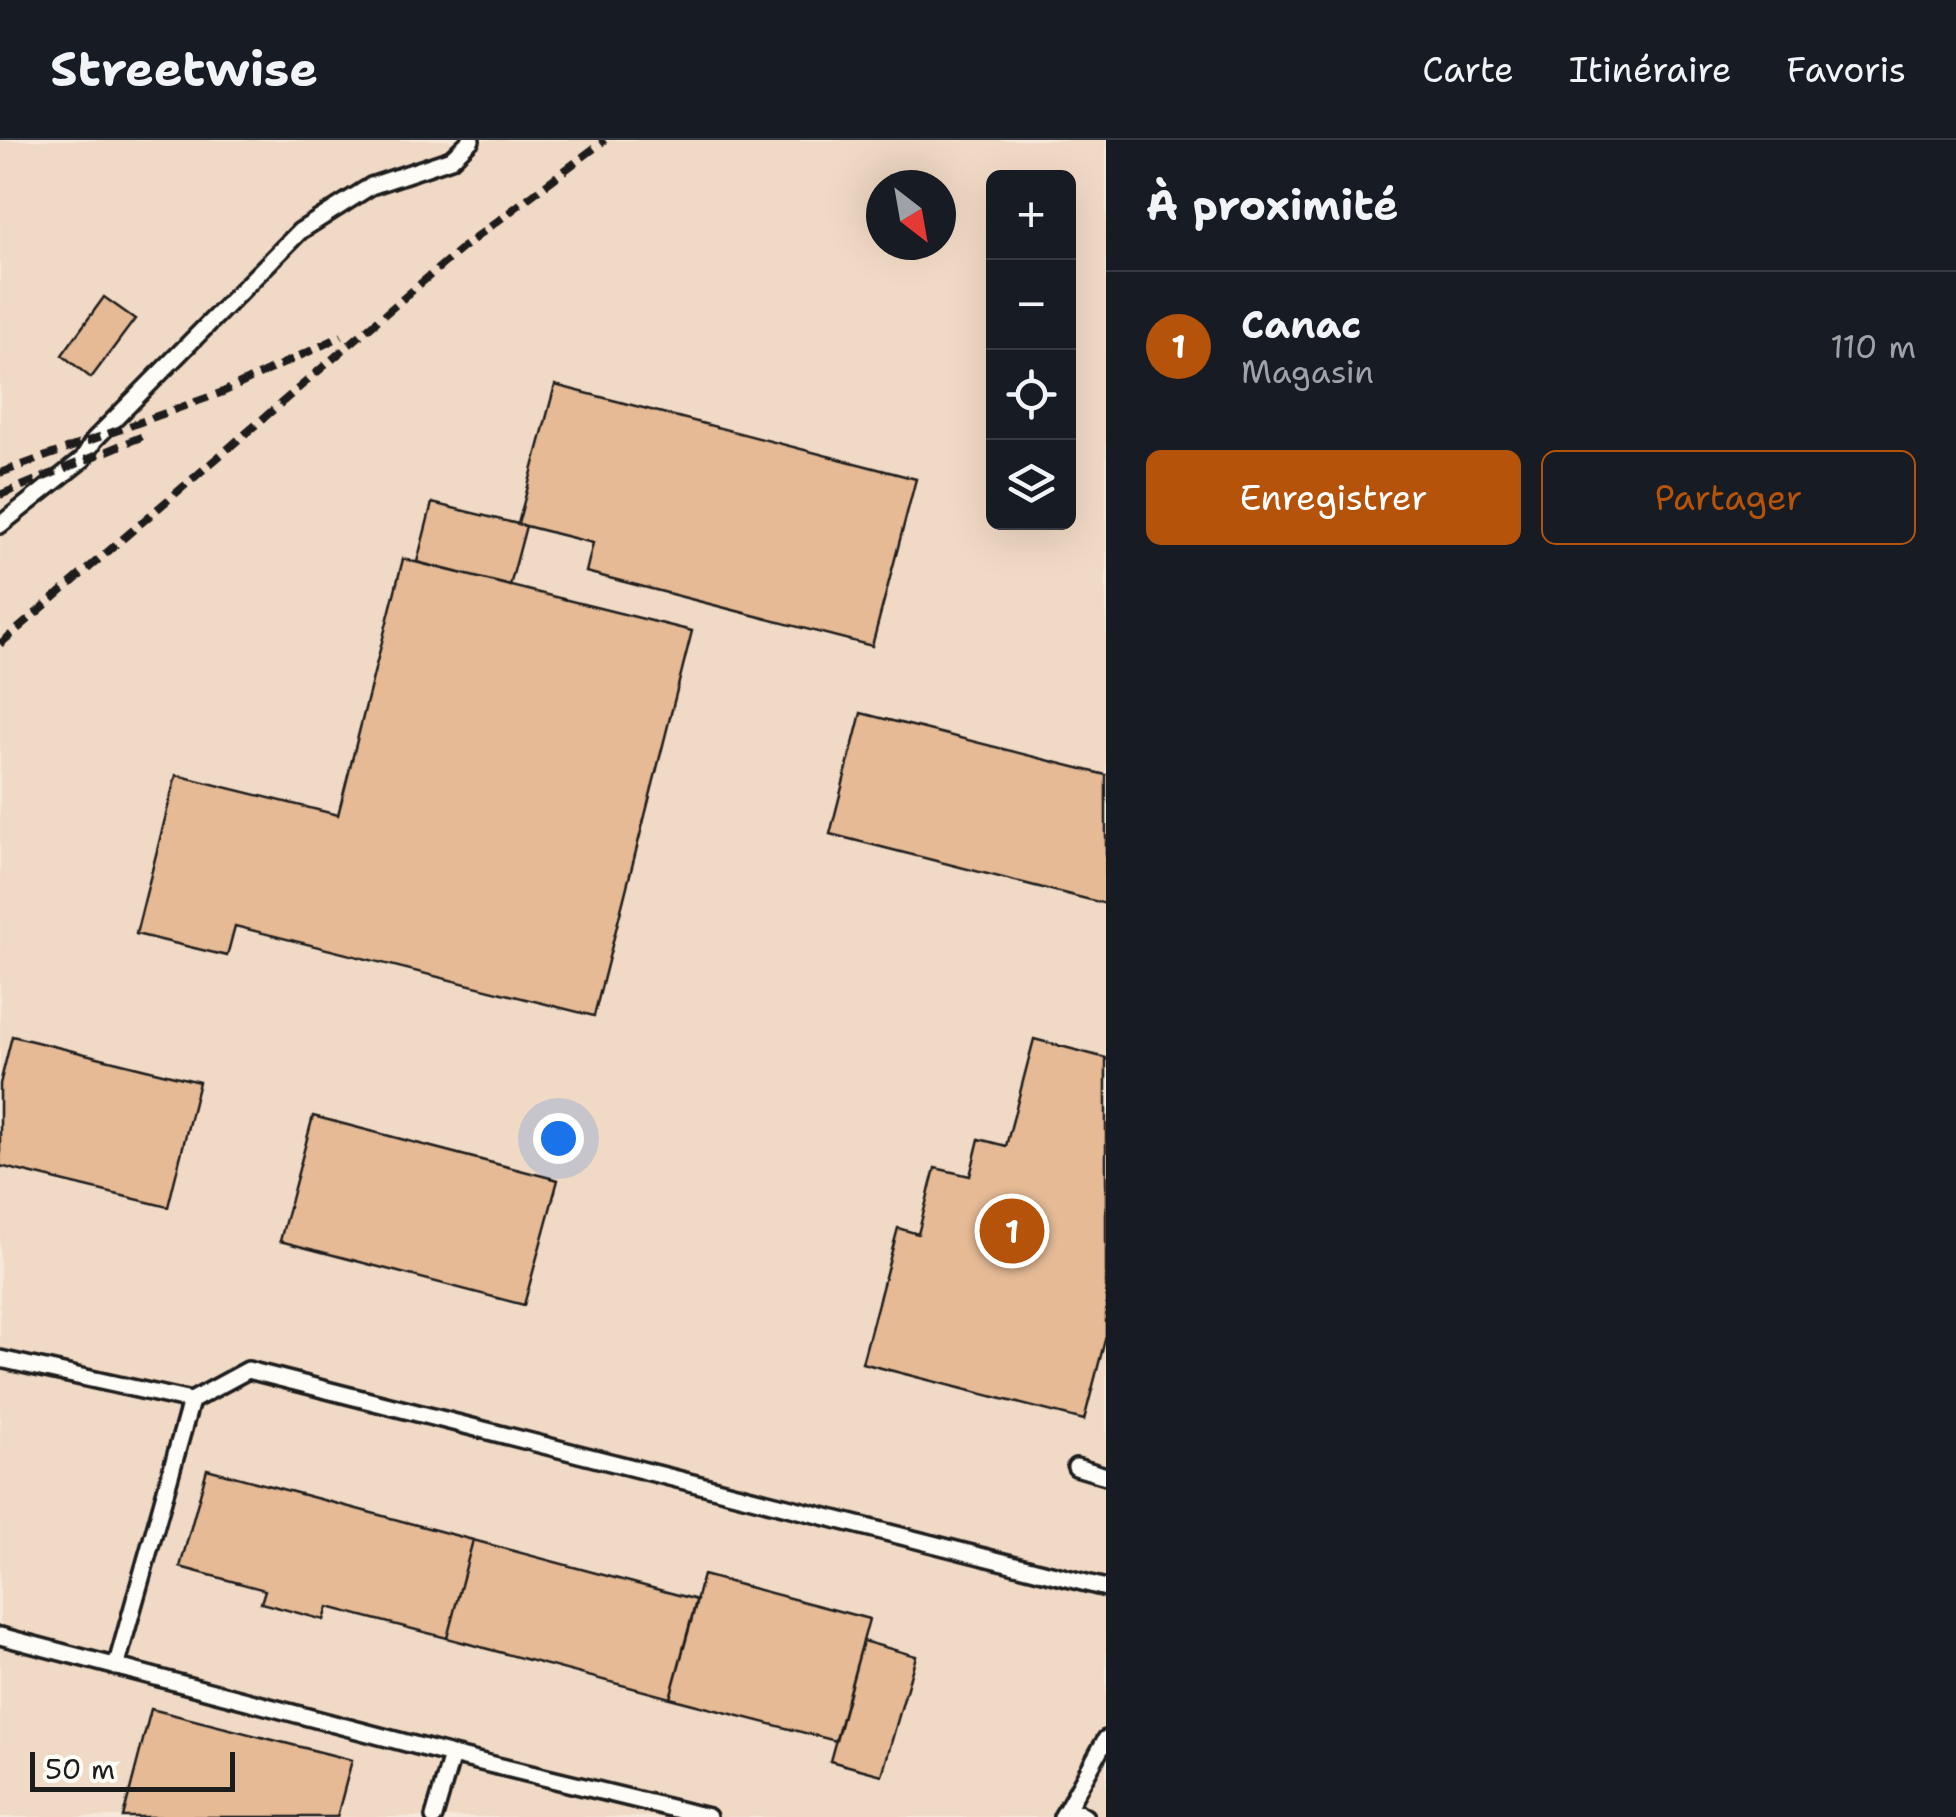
<!DOCTYPE html>
<html lang="fr">
<meta charset="utf-8">
<style>
body{margin:0;font-family:"Shantell Sans",sans-serif;background:#242831;color:#f1f3f6}
.controls{position:absolute;right:30px;top:30px;display:grid;overflow:hidden;border-radius:15px;box-shadow:0 10px 40px #0002}
.controls button{width:90px;height:90px;display:grid;place-items:center;padding:0;border:0;border-bottom:2px solid #363941;background:#171b24;color:#f1f3f6;font:50px sans-serif}
.compass{position:absolute;left:866px;top:30px;width:90px;height:90px;border-radius:50%;background:#171b24;box-shadow:0 10px 40px #0002;rotate:149deg}
.scale{position:absolute;left:30px;bottom:25px;width:205px;box-sizing:border-box;padding-left:10px;border:5px solid #1c1c1c;border-top:0;font-size:28px;line-height:35px;white-space:nowrap;color:#1c1c1c;-webkit-text-stroke:8px #fdfcf7;paint-order:stroke}
.you{position:absolute;left:558px;top:998px;width:35px;height:35px;margin:-25px;border:8px solid #fff;border-radius:50%;background:#1a73e8;box-shadow:0 0 0 15px #1a73e833}
.badge{display:grid;place-items:center;width:65px;height:65px;border-radius:50%;background:#b45309;color:#fff;font-size:32px;font-weight:700}
.pin{position:absolute;translate:-50% -50%;border:5px solid #fff;box-shadow:0 2px 10px #0006}
.list{margin:0;padding:0;list-style:none}
h2{display:flex;justify-content:space-between;align-items:center;height:130px;margin:0;padding:0 40px;font-size:42px}
h2 small{font-size:32px;font-weight:400;color:#9ea1a6}
.list li{display:grid;grid-template-columns:65px 1fr auto;gap:30px;align-items:center;box-sizing:border-box;height:150px;padding:0 40px;border-top:2px solid #363941}
.list b{display:block;font-size:38px;white-space:nowrap}
.list p{margin:0;font-size:32px;white-space:nowrap;color:#9ea1a6}
.list em{font-size:32px;font-style:normal;color:#9ea1a6}
.actions{display:flex;gap:20px;padding:30px 40px}
.actions a{flex:1;padding:22px 0;border:2px solid #b45309;border-radius:15px;text-align:center;font-size:35px;color:#b45309}
.actions .main{background:#b45309;color:#fff}
.icon{flex:none;width:55px;height:55px;fill:none;stroke:currentColor;stroke-width:2;stroke-linecap:round;stroke-linejoin:round}
.map{position:relative;flex:none;width:1106px;height:1677px;overflow:hidden}
header{display:flex;align-items:center;gap:60px;box-sizing:border-box;height:140px;padding:0 50px;background:#171b24;border-bottom:2px solid #363941}
header strong{font-size:48px}
nav{display:flex;gap:55px;margin-inline-start:auto;font-size:35px}
main{display:flex}
aside{flex:1;background:#171b24}
.map>svg:first-child{display:block}
.built{fill:#f1dac5;fill-rule:evenodd}
.building{fill:#e5ba95;stroke:#1c1c1c;stroke-width:2.5}
.lines{fill:none;stroke-linecap:round;stroke-linejoin:round}
.lane-casing{stroke:#1c1c1c;stroke-width:22}
.lane{stroke:#fdfcf7;stroke-width:15}
.rail{stroke:#1c1c1c;stroke-width:8;stroke-dasharray:15 8;stroke-linecap:butt}
</style>
<header>
<strong>Streetwise</strong>
<nav><a>Carte</a><a>Itinéraire</a><a>Favoris</a></nav>
</header>
<main>
<div class="map">
<svg width="1106" height="1677" viewBox="0 0 1106 1677">
<rect width="100%" height="100%" fill="#f6e8da"/>
<filter id="ink" filterUnits="userSpaceOnUse"><feTurbulence type="fractalNoise" baseFrequency=".01" numOctaves="2"/><feDisplacementMap in="SourceGraphic" scale="20" xChannelSelector="R" yChannelSelector="G"/><feConvolveMatrix kernelMatrix="1 2 1 2 8 2 1 2 1" color-interpolation-filters="sRGB"/></filter>
<g filter="url(#ink)">
<!-- built -->
<path class="built" d="M0 0H1106V1677H0ZM994 38H1068V382H994ZM881 45H941V105H881Z"/>
<!-- building -->
<path class="building" d="M104 157 135 179 91 238 62 215Z
M555 245 916 339 872 506 586 432 593 403 518 384Z
M432 363 526 386 510 446 417 422Z
M403 419 692 491 594 876 235 786 227 816 136 794 176 635 338 675Z
M861 573 1106 635V764L830 694Z
M12 896 199 942 168 1067 0 1026V944Z
M1034 899 1106 918V1196L1084 1280 862 1223 898 1088 918 1094 935 1028 970 1036 979 999 1006 1006Z
M313 976 558 1040 524 1165 280 1101Z
M207 1329 473 1400 447 1498 328 1467 324 1480 261 1463 265 1450 180 1427Z
M473 1400 697 1460 670 1558 447 1498Z
M703 1435 869 1479 836 1601 670 1558Z
M863 1501 916 1516 882 1635 830 1621Z
M151 1569 352 1620 337 1677H123Z"/>
<g class="lines">
<defs>
<path id="lane" d="M0 385 83 319 94 300 300 91 371 46 451 19 471 0
M0 1219 191 1261
M1076 1327 1106 1336
M0 1496 452 1615 708 1677
M116 1527 191 1261 248 1230 1106 1448
M1068 1667 1106 1599
M434 1677 452 1615
M1062 1677 1068 1667 1085 1677"/>
</defs>
<!-- lane casing -->
<use href="#lane" class="lane-casing"/>
<!-- lane -->
<use href="#lane" class="lane"/>
<!-- rail -->
<path class="rail" d="M0 333 223 252 342 196
M0 355 148 294
M0 504 462 108 605 0"/>
</g>
</g>
</svg>
<div class="controls">
<button>+</button>
<button>−</button>
<button><svg class="icon" aria-label="locate" viewBox="0 0 24 24"><circle cx="12" cy="12" r="6"/><path d="M12 2v4M12 18v4M2 12h4M18 12h4"/></svg></button>
<button><svg class="icon" aria-label="layers" viewBox="0 0 24 24"><path d="M12 4l9 5-9 5-9-5zM3 14l9 5 9-5"/></svg></button>
</div>
<svg class="compass" viewBox="-18 -18 36 36"><path d="M0-13l5 13h-10z" fill="#e53935"/><path d="M0 13l5-13h-10z" fill="#9ea1a6"/></svg>
<div class="scale">50 m</div>
<div class="you"></div>
<div class="pin badge" style="left:1012px;top:1091px">1</div>
</div>
<aside>
<h2>À proximité<small></small></h2>
<ul class="list">
<li><span class="badge">1</span><div><b>Canac</b><p>Magasin</p></div><em>110 m</em></li>
</ul>
<div class="actions"><a class="main">Enregistrer</a><a>Partager</a></div>
</aside>
</main>
